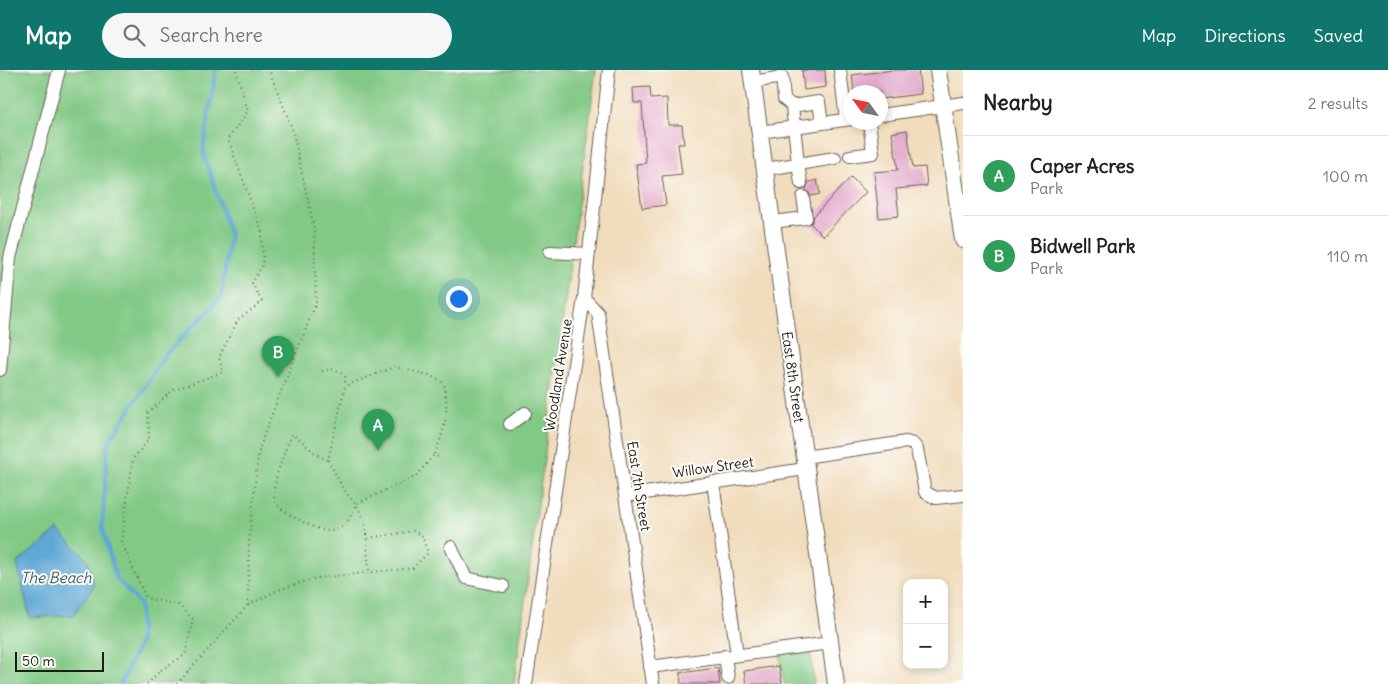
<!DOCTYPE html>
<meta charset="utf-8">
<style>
body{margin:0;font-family:Delius,sans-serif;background:#f6f6f6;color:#222}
.controls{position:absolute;right:15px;bottom:15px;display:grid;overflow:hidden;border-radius:10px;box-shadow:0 2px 8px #0003}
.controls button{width:45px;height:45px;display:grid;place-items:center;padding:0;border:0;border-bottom:1px solid #e0e0e0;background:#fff;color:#222;font:25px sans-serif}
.compass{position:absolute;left:843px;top:15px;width:45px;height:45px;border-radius:50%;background:#fff;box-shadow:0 2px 8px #0003;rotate:303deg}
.scale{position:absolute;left:15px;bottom:12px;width:89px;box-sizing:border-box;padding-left:5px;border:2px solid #1c1c1c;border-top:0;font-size:14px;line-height:18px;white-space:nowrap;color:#1c1c1c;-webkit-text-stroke:4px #fdfcf7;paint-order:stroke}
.you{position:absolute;left:458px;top:228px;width:18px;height:18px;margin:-12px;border:4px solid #fff;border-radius:50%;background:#1a73e8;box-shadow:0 0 0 8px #1a73e833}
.badge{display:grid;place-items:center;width:32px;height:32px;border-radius:50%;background:#0f766e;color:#fff;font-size:16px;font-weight:700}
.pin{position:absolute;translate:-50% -41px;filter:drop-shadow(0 1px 2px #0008)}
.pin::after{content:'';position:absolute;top:26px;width:18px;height:15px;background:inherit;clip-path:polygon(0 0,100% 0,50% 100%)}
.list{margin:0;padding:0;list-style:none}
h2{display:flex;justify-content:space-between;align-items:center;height:65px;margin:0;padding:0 20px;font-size:21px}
h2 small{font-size:16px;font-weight:400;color:#767676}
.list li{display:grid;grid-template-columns:32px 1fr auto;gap:15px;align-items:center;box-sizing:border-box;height:80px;padding:0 20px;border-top:1px solid #e0e0e0}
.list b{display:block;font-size:19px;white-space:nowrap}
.list p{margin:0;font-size:16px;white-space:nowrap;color:#767676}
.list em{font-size:16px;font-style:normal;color:#767676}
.icon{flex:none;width:28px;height:28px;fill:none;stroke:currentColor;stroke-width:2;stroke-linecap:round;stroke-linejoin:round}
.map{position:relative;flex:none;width:963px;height:614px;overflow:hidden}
header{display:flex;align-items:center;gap:30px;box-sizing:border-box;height:70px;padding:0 25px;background:#0f766e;color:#fff}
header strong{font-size:24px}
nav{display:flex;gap:28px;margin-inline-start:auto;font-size:18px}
.search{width:350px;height:45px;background:#f6f6f6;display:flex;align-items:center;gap:12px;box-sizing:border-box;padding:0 18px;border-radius:28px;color:#767676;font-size:19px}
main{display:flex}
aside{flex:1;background:#fff}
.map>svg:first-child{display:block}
.green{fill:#81c985;stroke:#4e7250}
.water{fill:#5ea7d5;stroke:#3d6278}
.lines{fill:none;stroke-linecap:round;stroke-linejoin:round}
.stream{stroke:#5ea7d5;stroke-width:4}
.building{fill:#e3a9cd}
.minor-casing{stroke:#675f54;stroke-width:14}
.major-casing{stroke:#675f54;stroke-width:18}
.path{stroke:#675f54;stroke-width:2;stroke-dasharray:1 4;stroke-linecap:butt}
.minor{stroke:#fff;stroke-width:12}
.major{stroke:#fff;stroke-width:16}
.labels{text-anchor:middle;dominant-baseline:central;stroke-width:4;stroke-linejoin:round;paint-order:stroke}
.street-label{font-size:14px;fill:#1c1c1c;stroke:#fdfcf7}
.water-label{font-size:15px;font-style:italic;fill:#3a5b6f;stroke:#fdfcf7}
</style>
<header>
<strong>Map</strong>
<div class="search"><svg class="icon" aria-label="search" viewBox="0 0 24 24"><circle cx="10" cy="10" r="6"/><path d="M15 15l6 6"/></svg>Search here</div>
<nav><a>Map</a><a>Directions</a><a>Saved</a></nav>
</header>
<main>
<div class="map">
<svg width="963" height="614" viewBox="0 0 963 614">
<rect width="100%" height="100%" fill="#fdfcf7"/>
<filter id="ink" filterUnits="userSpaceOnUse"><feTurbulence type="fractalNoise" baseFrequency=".02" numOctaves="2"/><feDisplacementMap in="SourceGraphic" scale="10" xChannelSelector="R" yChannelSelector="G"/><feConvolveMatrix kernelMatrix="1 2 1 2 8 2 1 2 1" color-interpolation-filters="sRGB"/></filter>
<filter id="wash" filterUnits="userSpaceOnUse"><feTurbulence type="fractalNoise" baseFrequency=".0096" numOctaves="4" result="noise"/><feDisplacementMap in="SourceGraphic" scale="20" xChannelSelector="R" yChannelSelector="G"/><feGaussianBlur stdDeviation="1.12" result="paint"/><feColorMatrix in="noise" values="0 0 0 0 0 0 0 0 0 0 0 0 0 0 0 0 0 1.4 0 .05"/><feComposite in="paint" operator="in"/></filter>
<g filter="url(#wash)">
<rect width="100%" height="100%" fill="#f1dcbc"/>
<!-- green -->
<path class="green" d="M0 0H596L514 614H0Z
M810 580 814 614H784L780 585Z"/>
<!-- water -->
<path class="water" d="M58 460 88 490 94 516 73 545 30 548 17 493Z"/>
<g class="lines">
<!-- stream -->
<path class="stream" d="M121 614 140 572V534L116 508 102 456 108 373 166 284 221 228 230 165 203 81 216 0"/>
</g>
<g id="blocks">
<!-- building -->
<path class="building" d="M802 0H825L826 17 804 20Z
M894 0H918L921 24 880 29V22H854L852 5Z
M650 17 651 29 667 28 668 55H682L684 74H678L682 104 662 106 666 135 642 138 636 94 646 93 642 33H634L633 18Z
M907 60 913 98 925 97 927 116 896 119 899 146 879 148 874 102 898 100 892 63Z
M851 107 866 122 823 166 811 154 814 146Z
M817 110 820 124 811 126 806 119 809 112Z
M779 596 782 614H746L744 601Z
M718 598 720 614H681L680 603Z"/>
</g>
</g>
<g filter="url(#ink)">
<use href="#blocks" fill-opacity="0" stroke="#675f54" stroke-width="1"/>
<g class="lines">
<defs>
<path id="minor" d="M840 0 846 50
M753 12 782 7 784 29 792 36
M881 45 963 33
M760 62 851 49
M850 86 873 83 869 52
M765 99 798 94 792 36 819 32 822 53
M801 113 798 94 835 88
M772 152 806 148 803 127
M550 182 589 184
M584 228 598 243 653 614
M0 300 10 188 59 0
M510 354 525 343
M804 387 906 372 913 374 917 379 925 422 936 428 963 425
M713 412 737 585
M625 426 805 399
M451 477 466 508 503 516
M725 586 728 608
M650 597 830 573
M526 614 584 228 609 0"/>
<path id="major" d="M751 0 836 614
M938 0 963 170"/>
</defs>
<!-- minor casing -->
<use href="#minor" class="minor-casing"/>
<!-- major casing -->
<use href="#major" class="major-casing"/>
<!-- path -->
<path class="path" d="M322 301C332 298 339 299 345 307V316
M328 390 345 422 356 434C353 440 349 453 342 457 340 458 334 461 331 461 319 462 279 442 275 431 270 416 286 377 292 364 305 372 314 386 328 390L345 316 394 297 429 305 444 313C449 343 446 357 434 385L438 387
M369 500 365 452 356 434 416 406 434 385
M248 535 278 520 316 508 413 498 428 483 422 466 414 461 368 468
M147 614 161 600 185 585 193 549 179 535 146 528 121 471 133 389 149 369 148 343 173 320 223 302 219 287 238 250 262 232 252 213 263 194 262 162 228 69 248 41 236 0
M177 614 248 535 249 470 258 385 265 362 316 233 314 158 292 58 269 0"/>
<!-- minor -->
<use href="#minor" class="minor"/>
<!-- major -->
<use href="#major" class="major"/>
</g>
</g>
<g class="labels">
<!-- street labels -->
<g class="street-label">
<text transform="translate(558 305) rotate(-81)">Woodland Avenue</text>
<text transform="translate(793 307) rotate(82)">East 8th Street</text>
<text transform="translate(713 397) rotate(-8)">Willow Street</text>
<text transform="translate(639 416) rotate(81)">East 7th Street</text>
</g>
<!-- water labels -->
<g class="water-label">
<text x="56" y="507">The Beach</text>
</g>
</g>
</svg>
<div class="controls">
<button>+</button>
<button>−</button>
</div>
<svg class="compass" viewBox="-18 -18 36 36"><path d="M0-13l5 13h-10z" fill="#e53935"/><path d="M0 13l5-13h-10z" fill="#767676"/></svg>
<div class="scale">50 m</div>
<div class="you"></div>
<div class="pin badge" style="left:378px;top:380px;background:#2e9e5b">A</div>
<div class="pin badge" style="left:278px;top:307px;background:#2e9e5b">B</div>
</div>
<aside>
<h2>Nearby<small>2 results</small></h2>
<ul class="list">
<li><span class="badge" style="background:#2e9e5b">A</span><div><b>Caper Acres</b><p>Park</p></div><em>100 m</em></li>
<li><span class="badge" style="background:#2e9e5b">B</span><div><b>Bidwell Park</b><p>Park</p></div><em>110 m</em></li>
</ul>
</aside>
</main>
